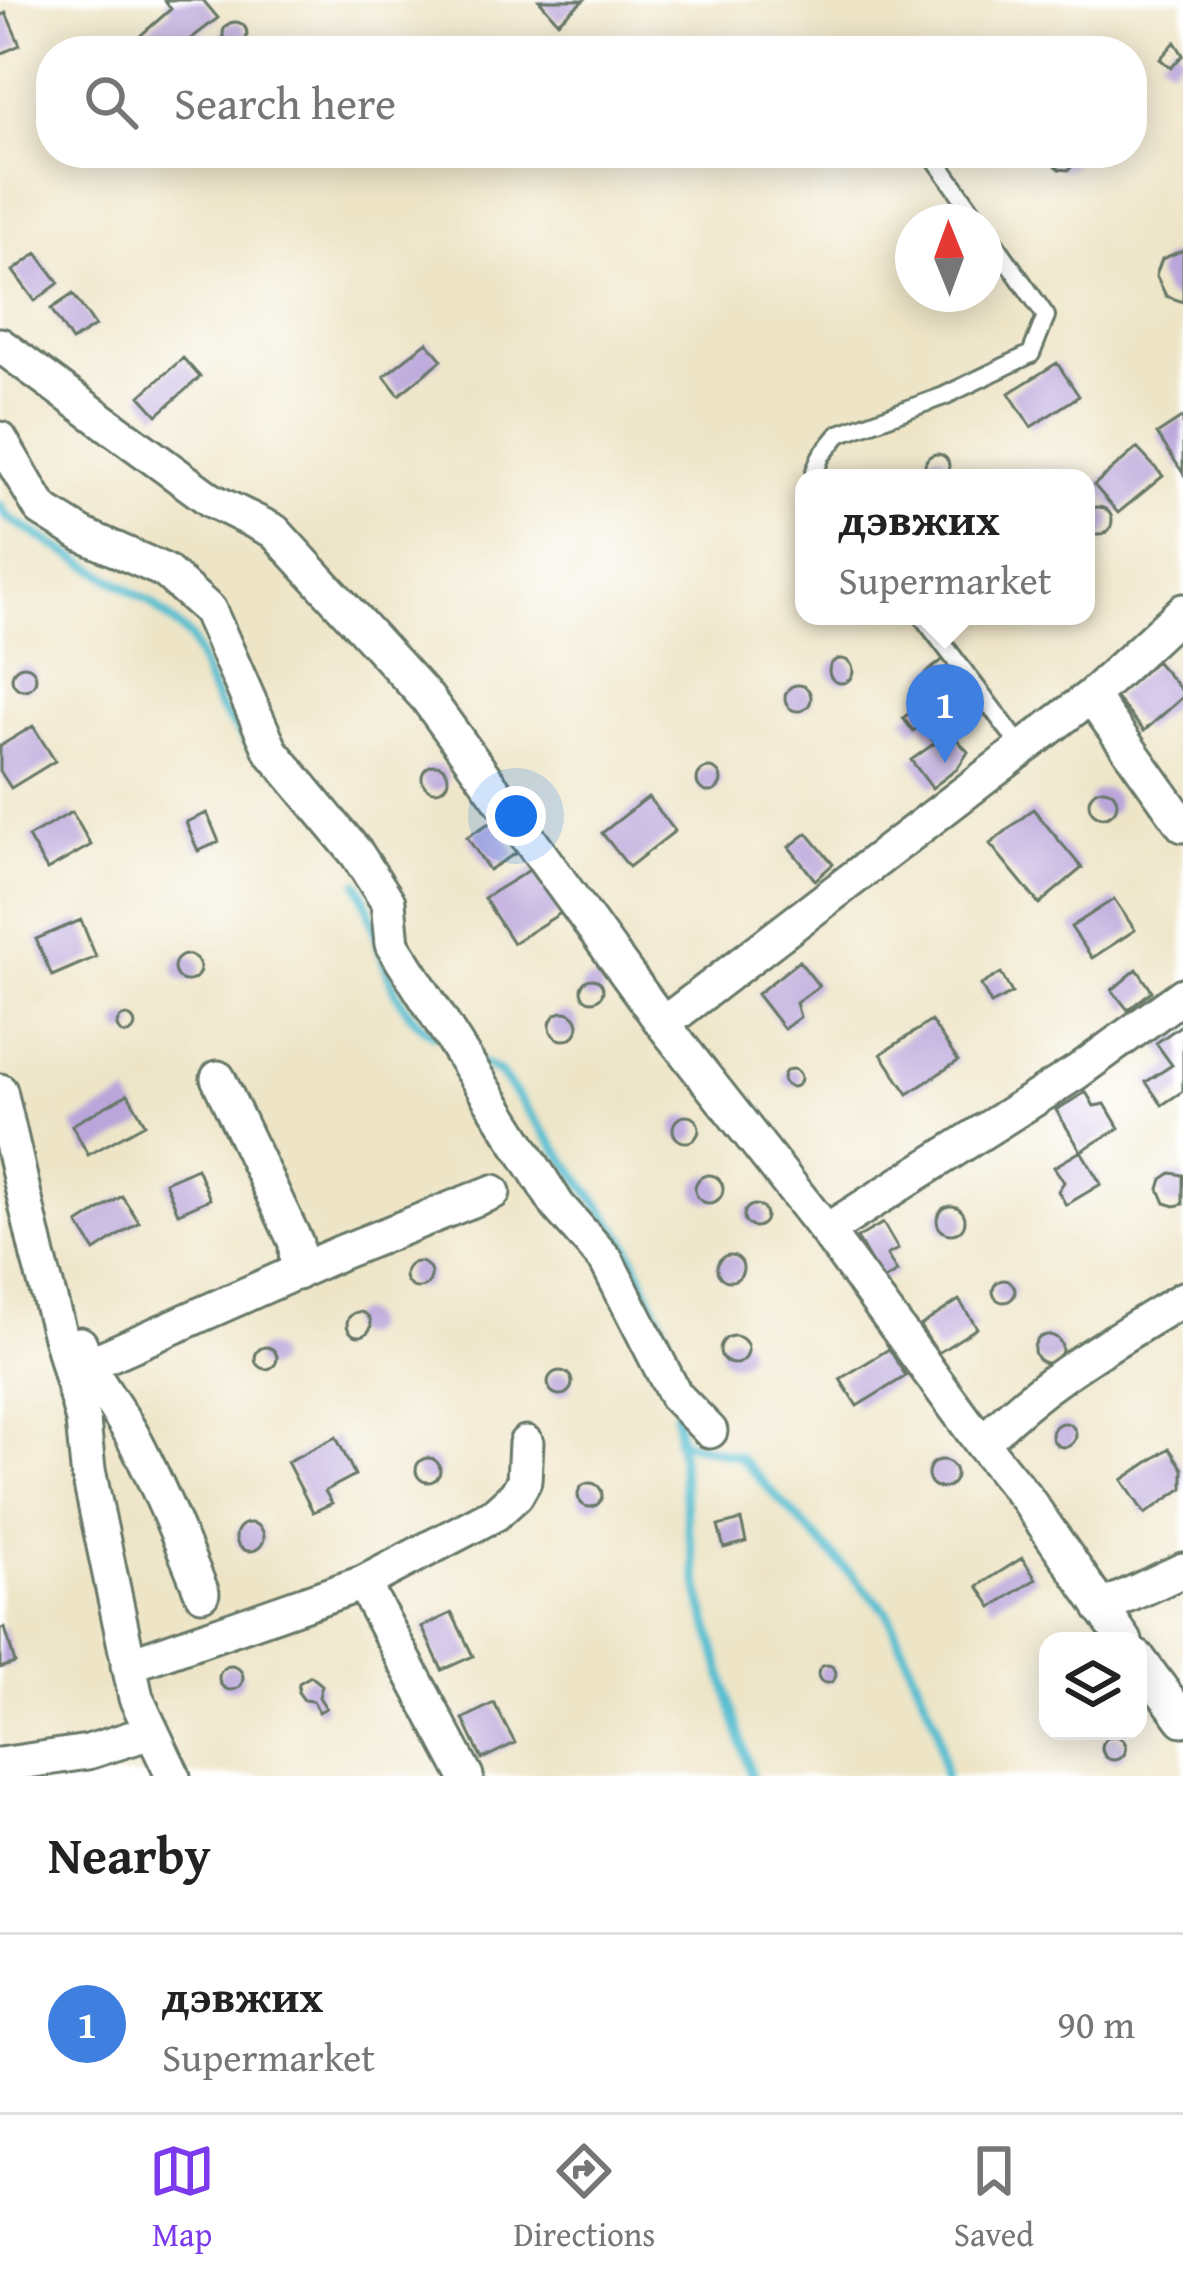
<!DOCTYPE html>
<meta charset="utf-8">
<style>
body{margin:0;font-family:"Gentium Book Plus",serif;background:#f6f6f6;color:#222}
.controls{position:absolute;right:36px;bottom:36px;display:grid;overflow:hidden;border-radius:24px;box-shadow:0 6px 30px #0003}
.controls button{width:108px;height:108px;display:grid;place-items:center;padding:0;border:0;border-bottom:3px solid #e0e0e0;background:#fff;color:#222;font:60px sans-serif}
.compass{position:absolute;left:895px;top:204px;width:108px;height:108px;border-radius:50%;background:#fff;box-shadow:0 6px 30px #0003;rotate:359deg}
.you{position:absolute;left:516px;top:816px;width:42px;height:42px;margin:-30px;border:9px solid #fff;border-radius:50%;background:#1a73e8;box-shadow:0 0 0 18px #1a73e833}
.badge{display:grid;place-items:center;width:78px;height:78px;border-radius:50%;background:#7c3aed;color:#fff;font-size:39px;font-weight:700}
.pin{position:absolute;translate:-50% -99px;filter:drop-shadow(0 3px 6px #0008)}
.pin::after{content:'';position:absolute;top:63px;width:42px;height:36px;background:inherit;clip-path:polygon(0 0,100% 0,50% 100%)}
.popup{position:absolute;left:795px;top:469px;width:300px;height:156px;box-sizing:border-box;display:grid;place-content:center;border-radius:24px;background:#fff;filter:drop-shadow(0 3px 9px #0005);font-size:39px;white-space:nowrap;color:#767676}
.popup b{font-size:45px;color:#222}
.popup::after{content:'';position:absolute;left:50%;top:100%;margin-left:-24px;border:24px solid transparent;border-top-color:#fff}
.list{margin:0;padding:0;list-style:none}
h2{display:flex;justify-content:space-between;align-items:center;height:156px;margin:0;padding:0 48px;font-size:51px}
h2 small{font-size:39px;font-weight:400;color:#767676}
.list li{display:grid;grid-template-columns:78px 1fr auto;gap:36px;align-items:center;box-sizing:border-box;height:180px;padding:0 48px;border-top:3px solid #e0e0e0}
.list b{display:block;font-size:45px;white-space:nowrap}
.list p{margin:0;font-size:39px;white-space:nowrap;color:#767676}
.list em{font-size:39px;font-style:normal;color:#767676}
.icon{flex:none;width:66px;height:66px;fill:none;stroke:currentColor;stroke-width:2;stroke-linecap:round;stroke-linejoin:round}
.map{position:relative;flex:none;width:1183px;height:1776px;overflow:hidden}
.search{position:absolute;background:#fff;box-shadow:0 6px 30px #0003;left:36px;right:36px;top:36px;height:132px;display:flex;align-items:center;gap:30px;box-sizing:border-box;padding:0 42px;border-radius:48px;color:#767676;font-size:45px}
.sheet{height:336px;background:#fff}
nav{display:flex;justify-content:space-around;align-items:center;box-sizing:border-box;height:168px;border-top:3px solid #e0e0e0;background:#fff;font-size:33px;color:#767676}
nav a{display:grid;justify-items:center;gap:6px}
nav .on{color:#7c3aed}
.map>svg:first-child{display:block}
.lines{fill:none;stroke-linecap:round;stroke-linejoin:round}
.stream{stroke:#54bed0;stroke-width:9}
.building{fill:#baa6da}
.lane-casing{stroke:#677867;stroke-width:22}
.street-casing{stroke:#677867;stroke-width:39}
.lane{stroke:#fff;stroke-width:16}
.street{stroke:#fff;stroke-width:33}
</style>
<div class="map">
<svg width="1183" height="1776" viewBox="0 0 1183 1776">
<rect width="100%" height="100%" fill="#fff"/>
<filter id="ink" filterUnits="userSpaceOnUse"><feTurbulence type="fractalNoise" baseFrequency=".00833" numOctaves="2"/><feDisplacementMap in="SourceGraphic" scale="24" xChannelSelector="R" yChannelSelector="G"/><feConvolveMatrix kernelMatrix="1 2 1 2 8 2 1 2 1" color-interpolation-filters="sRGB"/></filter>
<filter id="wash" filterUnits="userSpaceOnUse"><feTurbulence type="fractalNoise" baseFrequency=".004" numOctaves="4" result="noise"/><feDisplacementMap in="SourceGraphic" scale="48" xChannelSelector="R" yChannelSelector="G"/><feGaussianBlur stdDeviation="2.7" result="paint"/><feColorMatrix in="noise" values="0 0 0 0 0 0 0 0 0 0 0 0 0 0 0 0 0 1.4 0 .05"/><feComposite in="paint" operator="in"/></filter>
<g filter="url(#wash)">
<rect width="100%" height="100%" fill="#eee5c7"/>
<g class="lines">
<!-- stream -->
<path class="stream" d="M0 505 7 517 151 603 191 638 217 704 258 757
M358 883C383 934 381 1002 434 1035
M479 1062 499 1072 627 1243 665 1330 669 1354
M676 1412 688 1527 701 1599 751 1776
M677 1440 739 1457 887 1612 937 1726 945 1776"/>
</g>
<g id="blocks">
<!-- building -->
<path class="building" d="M164 0H203L218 18 175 51H151L140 36 171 9Z
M539 0H584L558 22Z
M6 13 20 45 0 54V16Z
M223 34a12 12 0 1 1 24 0a12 12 0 1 1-24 0Z
M1175 42 1183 55 1171 68 1160 59Z
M1053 153H1076L1074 165 1068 170 1059 169 1053 164Z
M1183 250V302L1166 296 1156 275 1162 259Z
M37 253 59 283 35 301 13 271Z
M73 294 95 326 72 341 51 309Z
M427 342 442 360 399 395 384 376Z
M183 358 200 377 157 415 140 396Z
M1057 363 1079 396 1031 427 1009 393Z
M1183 417V473L1157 434Z
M1137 448 1163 476 1118 513 1094 485Z
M925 466a12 12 0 1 1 24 0a12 12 0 1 1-24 0Z
M1084 521a14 14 0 1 1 28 0a14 14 0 1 1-28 0Z
M946 657 967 682 945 700 925 674Z
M829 671a12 12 0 1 1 24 0a12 12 0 1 1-24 0Z
M1156 661 1183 692V697L1144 731 1115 697Z
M12 678a12 12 0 1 1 24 0a12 12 0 1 1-24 0Z
M785 698a13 13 0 1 1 26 0a13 13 0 1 1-26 0Z
M924 701 968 752 957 769 932 788 911 760 935 743 921 725 913 731 903 718Z
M33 726 55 761 11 788 0 771V746Z
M422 778a13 13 0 1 1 26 0a13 13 0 1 1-26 0Z
M697 780a12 12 0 1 1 24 0a12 12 0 1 1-24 0Z
M1089 803a14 14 0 1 1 28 0a14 14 0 1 1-28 0Z
M648 797 675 831 629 867 602 833Z
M1033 809 1082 868 1039 904 990 844Z
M72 812 91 845 47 870 28 837Z
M207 813 219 842 198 851 186 822Z
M494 820 516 853 489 870 467 837Z
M807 833 833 864 815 880 789 847Z
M536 866 564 911 513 943 484 898Z
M1114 899 1135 930 1092 958 1071 927Z
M81 920 96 957 52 976 36 939Z
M174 968a13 13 0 1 1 26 0a13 13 0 1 1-26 0Z
M799 961 819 986 796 1003 800 1017 784 1029 757 994Z
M1137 969 1152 991 1128 1010 1112 990Z
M1001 973 1012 993 991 1004 981 985Z
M581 990a11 11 0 1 1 22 0a11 11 0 1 1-22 0Z
M550 1026a14 14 0 1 1 28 0a14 14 0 1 1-28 0Z
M117 1025a9 9 0 1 1 18 0a9 9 0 1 1-18 0Z
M931 1021 958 1061 908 1094 881 1054Z
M1183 1024V1091L1162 1105 1146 1082 1172 1065 1156 1043Z
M783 1078a9 9 0 1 1 18 0a9 9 0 1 1-18 0Z
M1086 1092 1094 1106 1105 1104 1119 1128 1081 1151 1056 1110Z
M128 1094 145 1124 88 1155 72 1125Z
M673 1129a13 13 0 1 1 26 0a13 13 0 1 1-26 0Z
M1081 1151 1101 1184 1066 1205 1058 1191 1064 1182 1054 1167Z
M197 1168 210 1199 178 1213 165 1182Z
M1171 1173 1183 1175V1204L1175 1206 1165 1203 1159 1189 1162 1179Z
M695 1189a14 14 0 1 1 28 0a14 14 0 1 1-28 0Z
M122 1196 139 1222 95 1251 78 1224Z
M744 1216a11 11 0 1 1 22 0a11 11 0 1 1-22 0Z
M937 1220a14 14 0 1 1 28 0a14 14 0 1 1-28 0Z
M883 1223 898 1249 887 1255 897 1272 882 1281 857 1238Z
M717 1268a13 13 0 1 1 26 0a13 13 0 1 1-26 0Z
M405 1275a13 13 0 1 1 26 0a13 13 0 1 1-26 0Z
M993 1291a11 11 0 1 1 22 0a11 11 0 1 1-22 0Z
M959 1300 977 1328 938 1353 920 1326Z
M347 1324a12 12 0 1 1 24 0a12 12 0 1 1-24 0Z
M1034 1349a14 14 0 1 1 28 0a14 14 0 1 1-28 0Z
M720 1350a14 14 0 1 1 28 0a14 14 0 1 1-28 0Z
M255 1358a11 11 0 1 1 22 0a11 11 0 1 1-22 0Z
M889 1349 906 1376 857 1406 840 1379Z
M548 1383a12 12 0 1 1 24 0a12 12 0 1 1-24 0Z
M1052 1435a12 12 0 1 1 24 0a12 12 0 1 1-24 0Z
M336 1437 355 1475 325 1491 332 1503 313 1512 287 1462Z
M1169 1448 1183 1469V1488L1145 1514 1122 1480Z
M416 1470a12 12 0 1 1 24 0a12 12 0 1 1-24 0Z
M928 1474a14 14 0 1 1 28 0a14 14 0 1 1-28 0Z
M578 1495a12 12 0 1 1 24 0a12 12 0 1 1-24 0Z
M741 1520 746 1542 724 1548 718 1526Z
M236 1537a14 14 0 1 1 28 0a14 14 0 1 1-28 0Z
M1022 1558 1036 1579 992 1607 978 1586Z
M452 1613 473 1656 442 1670 422 1627Z
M5 1628 15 1663 0 1668V1629Z
M818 1674a9 9 0 1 1 18 0a9 9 0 1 1-18 0Z
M219 1678a12 12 0 1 1 24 0a12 12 0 1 1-24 0Z
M311 1676 322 1685 319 1697 326 1708 319 1712 313 1701 304 1700 298 1692 299 1683Z
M494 1703 515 1743 482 1759 463 1719Z
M1102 1748a12 12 0 1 1 24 0a12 12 0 1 1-24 0Z"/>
</g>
</g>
<g filter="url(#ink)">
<use href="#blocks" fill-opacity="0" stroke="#677867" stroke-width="3"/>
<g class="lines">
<defs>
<path id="lane" d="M931 153 980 222
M819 478 815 471 821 456 839 434 944 396 1031 354 1046 316 985 229
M922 616 1023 749"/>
<path id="street" d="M0 345 211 500 274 531 427 698 663 1024 826 1231 982 1444 1026 1498 1125 1641
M0 439 41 509 83 535 165 571 209 610 271 751 357 854 388 902 392 944 558 1206 606 1260 675 1395 710 1431
M1091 696 1183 825
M663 1024 1091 696 1183 611
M218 1078 296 1243 297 1273
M0 1091 38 1256 83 1421 88 1470 136 1698 173 1776
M826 1231 1077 1072 1183 995
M80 1344C91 1378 115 1404 132 1435 159 1486 180 1539 202 1593
M87 1365 342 1252 493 1192
M982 1444C1037 1384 1114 1341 1183 1299
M363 1583 466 1776
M1101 1608 1183 1570
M1138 1658 1183 1719
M128 1665 363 1583 495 1514 516 1495 524 1481 526 1443
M0 1765 88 1752 151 1732"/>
</defs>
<!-- lane casing -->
<use href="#lane" class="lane-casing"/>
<!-- street casing -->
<use href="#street" class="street-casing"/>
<!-- lane -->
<use href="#lane" class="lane"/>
<!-- street -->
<use href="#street" class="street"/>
</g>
</g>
</svg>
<div class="controls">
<button><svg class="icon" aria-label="layers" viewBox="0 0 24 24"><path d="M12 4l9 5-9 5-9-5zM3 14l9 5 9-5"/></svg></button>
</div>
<svg class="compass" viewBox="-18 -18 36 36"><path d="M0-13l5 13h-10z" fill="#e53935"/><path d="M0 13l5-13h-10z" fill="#767676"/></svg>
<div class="you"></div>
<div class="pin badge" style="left:945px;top:763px;background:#3f7fe0">1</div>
<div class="popup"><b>дэвжих</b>Supermarket</div>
<div class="search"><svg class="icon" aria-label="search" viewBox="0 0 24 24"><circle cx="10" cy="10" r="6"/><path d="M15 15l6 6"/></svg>Search here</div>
</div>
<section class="sheet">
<h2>Nearby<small></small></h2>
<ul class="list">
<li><span class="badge" style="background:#3f7fe0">1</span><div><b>дэвжих</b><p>Supermarket</p></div><em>90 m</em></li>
</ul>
</section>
<nav>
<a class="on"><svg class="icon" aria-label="map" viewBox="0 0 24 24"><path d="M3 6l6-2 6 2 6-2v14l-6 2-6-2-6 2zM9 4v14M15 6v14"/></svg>Map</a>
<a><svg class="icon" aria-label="directions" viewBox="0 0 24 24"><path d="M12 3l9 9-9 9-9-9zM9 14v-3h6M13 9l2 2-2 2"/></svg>Directions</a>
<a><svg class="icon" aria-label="saved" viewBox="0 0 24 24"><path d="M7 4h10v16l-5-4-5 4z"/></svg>Saved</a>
</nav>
